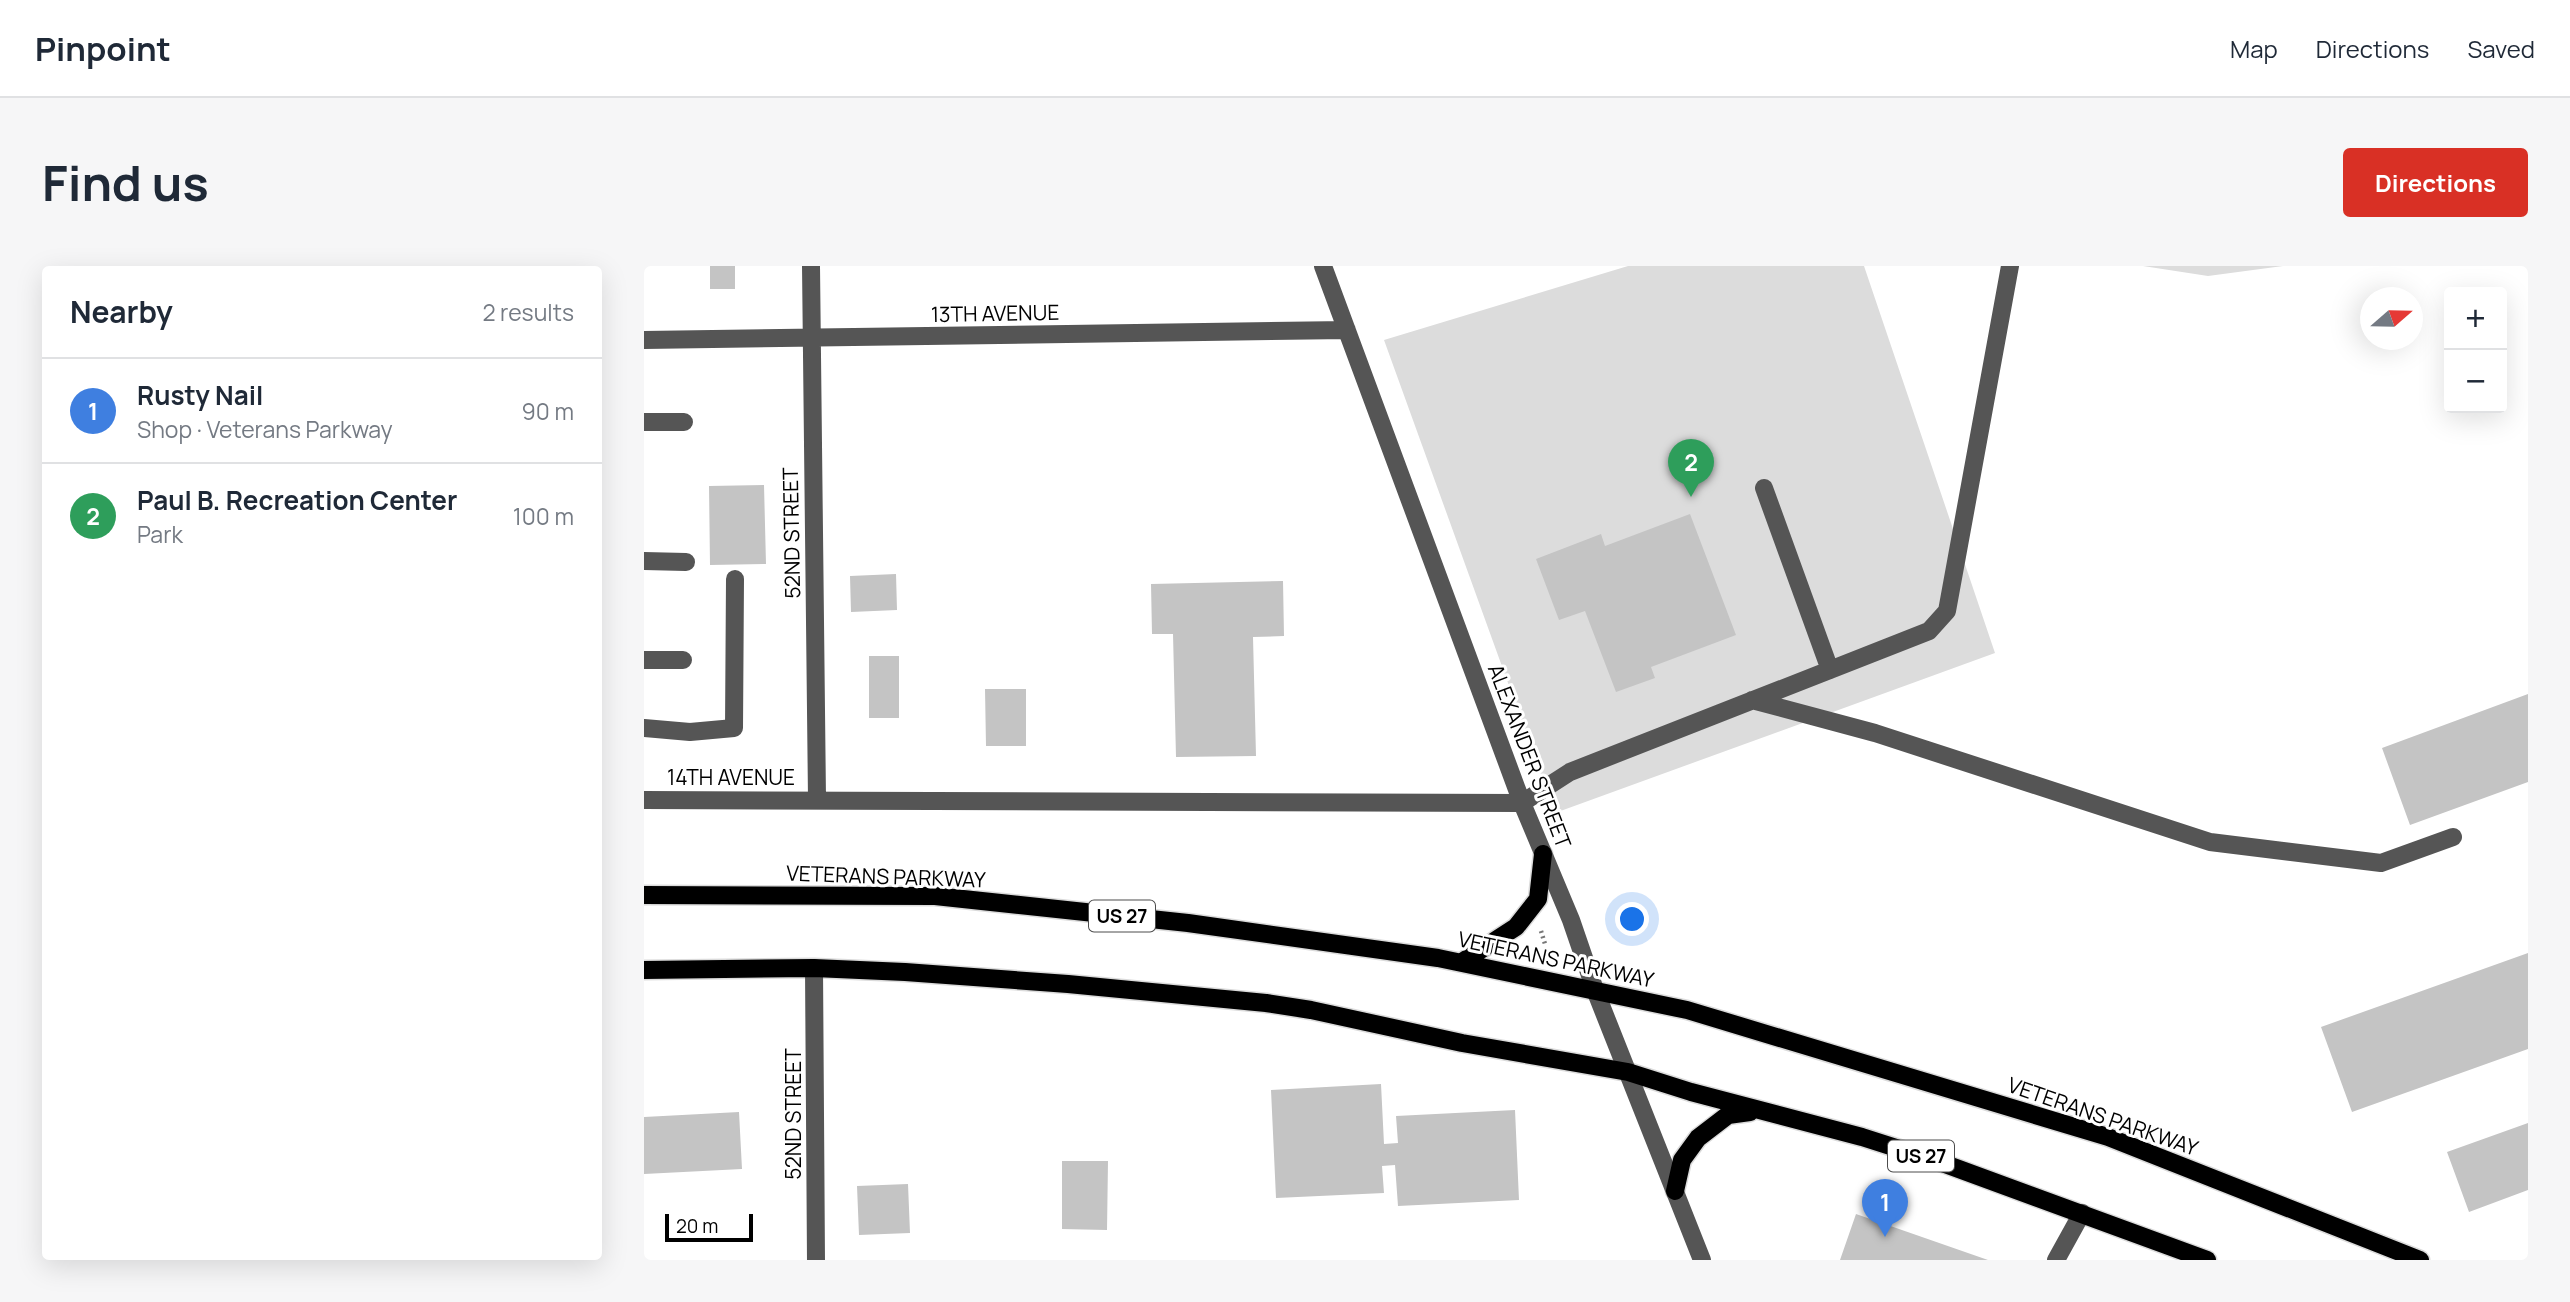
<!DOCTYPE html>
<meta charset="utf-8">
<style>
body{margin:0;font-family:Manrope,sans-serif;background:#f6f6f7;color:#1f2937}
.controls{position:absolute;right:21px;top:21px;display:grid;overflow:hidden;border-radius:7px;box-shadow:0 7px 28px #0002}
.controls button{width:63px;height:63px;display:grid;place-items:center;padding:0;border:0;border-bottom:2px solid #e0e1e3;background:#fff;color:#1f2937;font:35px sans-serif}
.compass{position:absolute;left:1716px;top:21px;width:63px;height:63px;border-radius:50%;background:#fff;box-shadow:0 7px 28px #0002;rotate:70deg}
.scale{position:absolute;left:21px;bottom:18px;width:88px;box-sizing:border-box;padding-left:7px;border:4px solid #000;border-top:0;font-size:19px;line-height:24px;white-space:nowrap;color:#000;-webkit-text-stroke:5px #fff;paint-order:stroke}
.you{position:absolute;left:989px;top:654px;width:24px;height:24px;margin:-18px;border:5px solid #fff;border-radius:50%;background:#1a73e8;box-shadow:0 0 0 10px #1a73e833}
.badge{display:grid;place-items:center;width:46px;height:46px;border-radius:50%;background:#d93025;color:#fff;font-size:23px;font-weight:700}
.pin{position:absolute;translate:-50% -58px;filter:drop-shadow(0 2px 4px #0008)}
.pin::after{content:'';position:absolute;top:37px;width:24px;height:21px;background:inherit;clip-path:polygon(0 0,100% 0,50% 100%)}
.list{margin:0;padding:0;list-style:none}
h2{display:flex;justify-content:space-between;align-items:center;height:91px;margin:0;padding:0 28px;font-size:30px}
h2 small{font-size:23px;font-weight:400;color:#747a83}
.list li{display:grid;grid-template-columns:46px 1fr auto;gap:21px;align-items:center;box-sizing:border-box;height:105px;padding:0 28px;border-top:2px solid #e0e1e3}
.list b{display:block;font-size:26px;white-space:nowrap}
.list p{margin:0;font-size:23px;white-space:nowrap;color:#747a83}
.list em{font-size:23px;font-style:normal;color:#747a83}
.map{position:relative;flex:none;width:1884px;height:994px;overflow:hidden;border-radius:7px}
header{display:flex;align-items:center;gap:42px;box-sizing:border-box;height:98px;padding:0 35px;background:#fff;border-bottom:2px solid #e0e1e3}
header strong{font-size:33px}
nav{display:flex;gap:38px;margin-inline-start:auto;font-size:24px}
.intro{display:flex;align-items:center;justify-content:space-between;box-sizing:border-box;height:168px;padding:0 42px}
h1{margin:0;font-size:49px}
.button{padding:18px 32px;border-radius:7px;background:#d93025;color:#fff;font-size:24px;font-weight:700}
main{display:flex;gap:42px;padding:0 42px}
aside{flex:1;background:#fff;border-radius:7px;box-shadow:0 7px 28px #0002}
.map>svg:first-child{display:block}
.green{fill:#dcdcdc}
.building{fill:#c4c4c4}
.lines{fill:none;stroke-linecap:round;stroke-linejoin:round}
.major-casing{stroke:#dbdbdb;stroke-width:21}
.path{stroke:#777;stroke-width:4.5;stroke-dasharray:2 3.5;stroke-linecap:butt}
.minor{stroke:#555;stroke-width:18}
.major{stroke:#000;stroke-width:18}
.labels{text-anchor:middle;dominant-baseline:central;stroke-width:6;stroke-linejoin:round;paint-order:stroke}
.shield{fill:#fff;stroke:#4c4c4c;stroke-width:2}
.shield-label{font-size:19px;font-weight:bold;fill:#000}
.street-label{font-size:21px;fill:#000;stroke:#fff}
</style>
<header>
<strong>Pinpoint</strong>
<nav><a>Map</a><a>Directions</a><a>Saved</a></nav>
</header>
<div class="intro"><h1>Find us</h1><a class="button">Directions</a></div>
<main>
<aside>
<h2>Nearby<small>2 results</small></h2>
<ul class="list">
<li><span class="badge" style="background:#3f7fe0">1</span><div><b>Rusty Nail</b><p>Shop · Veterans Parkway</p></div><em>90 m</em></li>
<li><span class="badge" style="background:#2e9e5b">2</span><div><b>Paul B. Recreation Center</b><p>Park</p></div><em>100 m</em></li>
</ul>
</aside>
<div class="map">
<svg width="1884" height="994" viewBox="0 0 1884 994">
<rect width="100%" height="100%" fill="#fff"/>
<!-- green -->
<path class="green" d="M984 0H1220L1351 387 911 547 740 74Z
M1499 0H1639L1564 10Z"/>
<!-- building -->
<path class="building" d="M66 0H91V23H66Z
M120 219 122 298 66 299 65 220Z
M1046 248 1092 369 1007 401 1011 412 972 426 941 345 915 354 892 293 957 268 961 280Z
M252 308 253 344 207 346 206 310Z
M639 315 640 370 609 371 612 490 532 491 529 368H508L507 318Z
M225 390H255V452H225Z
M341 423H382V480H342Z
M1884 428V516L1766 559 1738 482Z
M1884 687V783L1708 846 1677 761Z
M737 818 740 878 754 877 752 850 871 844 875 934 754 940 751 899 738 900 740 927 632 932 627 824Z
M95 846 98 903 0 908V851Z
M1884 857V924L1825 946 1803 886Z
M418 895H464L463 964 418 963Z
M264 918 266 967 215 969 213 920Z
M1212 948 1344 994H1196Z"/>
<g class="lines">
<defs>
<path id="major" d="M0 629 291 630 544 657 794 692 1043 744 1464 871 1776 994
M818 696 872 661 894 633 899 588
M0 704 170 702 261 706 424 718 622 737 667 744 818 777 984 806 1047 826 1218 871 1293 895 1563 994
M1031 925 1038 894 1054 872 1084 849 1106 846"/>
</defs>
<!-- major casing -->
<use href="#major" class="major-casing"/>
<!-- path -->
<path class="path" d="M897 665 901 678"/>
<!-- minor -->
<path class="minor" d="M167 0 173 533
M679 0 878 537 927 654 951 724 1058 994
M0 74 703 64
M0 156H40
M1120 222 1186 404
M0 295 42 296
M0 394H39
M1108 434 1231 467 1566 576 1737 597 1809 571
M0 462 46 466 90 462 91 313
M0 534 878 537 926 506 1285 365 1303 345 1366 0
M170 702 172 994
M1412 994 1438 947"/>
<!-- major -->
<use href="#major" class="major"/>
</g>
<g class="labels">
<!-- shield labels -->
<g class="shield">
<rect x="445" y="634.5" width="66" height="31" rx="5"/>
<rect x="1244" y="874.5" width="66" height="31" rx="5"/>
</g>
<g class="shield-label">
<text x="478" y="650">US 27</text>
<text x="1277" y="890">US 27</text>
</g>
<!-- street labels -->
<g class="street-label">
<text transform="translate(351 47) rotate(-1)">13TH AVENUE</text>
<text transform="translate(147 267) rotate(-91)">52ND STREET</text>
<text transform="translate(886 490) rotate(69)">ALEXANDER STREET</text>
<text x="87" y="511">14TH AVENUE</text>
<text transform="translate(242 610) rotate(2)">VETERANS PARKWAY</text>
<text transform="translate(912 693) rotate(12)">VETERANS PARKWAY</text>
<text transform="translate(149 848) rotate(-90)">52ND STREET</text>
<text transform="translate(1459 850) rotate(19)">VETERANS PARKWAY</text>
</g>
</g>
</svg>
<div class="controls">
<button>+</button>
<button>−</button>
</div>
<svg class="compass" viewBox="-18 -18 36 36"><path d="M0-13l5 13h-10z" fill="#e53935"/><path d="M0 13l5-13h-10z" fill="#747a83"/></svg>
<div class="scale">20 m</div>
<div class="you"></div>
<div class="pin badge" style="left:1241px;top:971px;background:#3f7fe0">1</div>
<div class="pin badge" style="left:1047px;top:231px;background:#2e9e5b">2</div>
</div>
</main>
